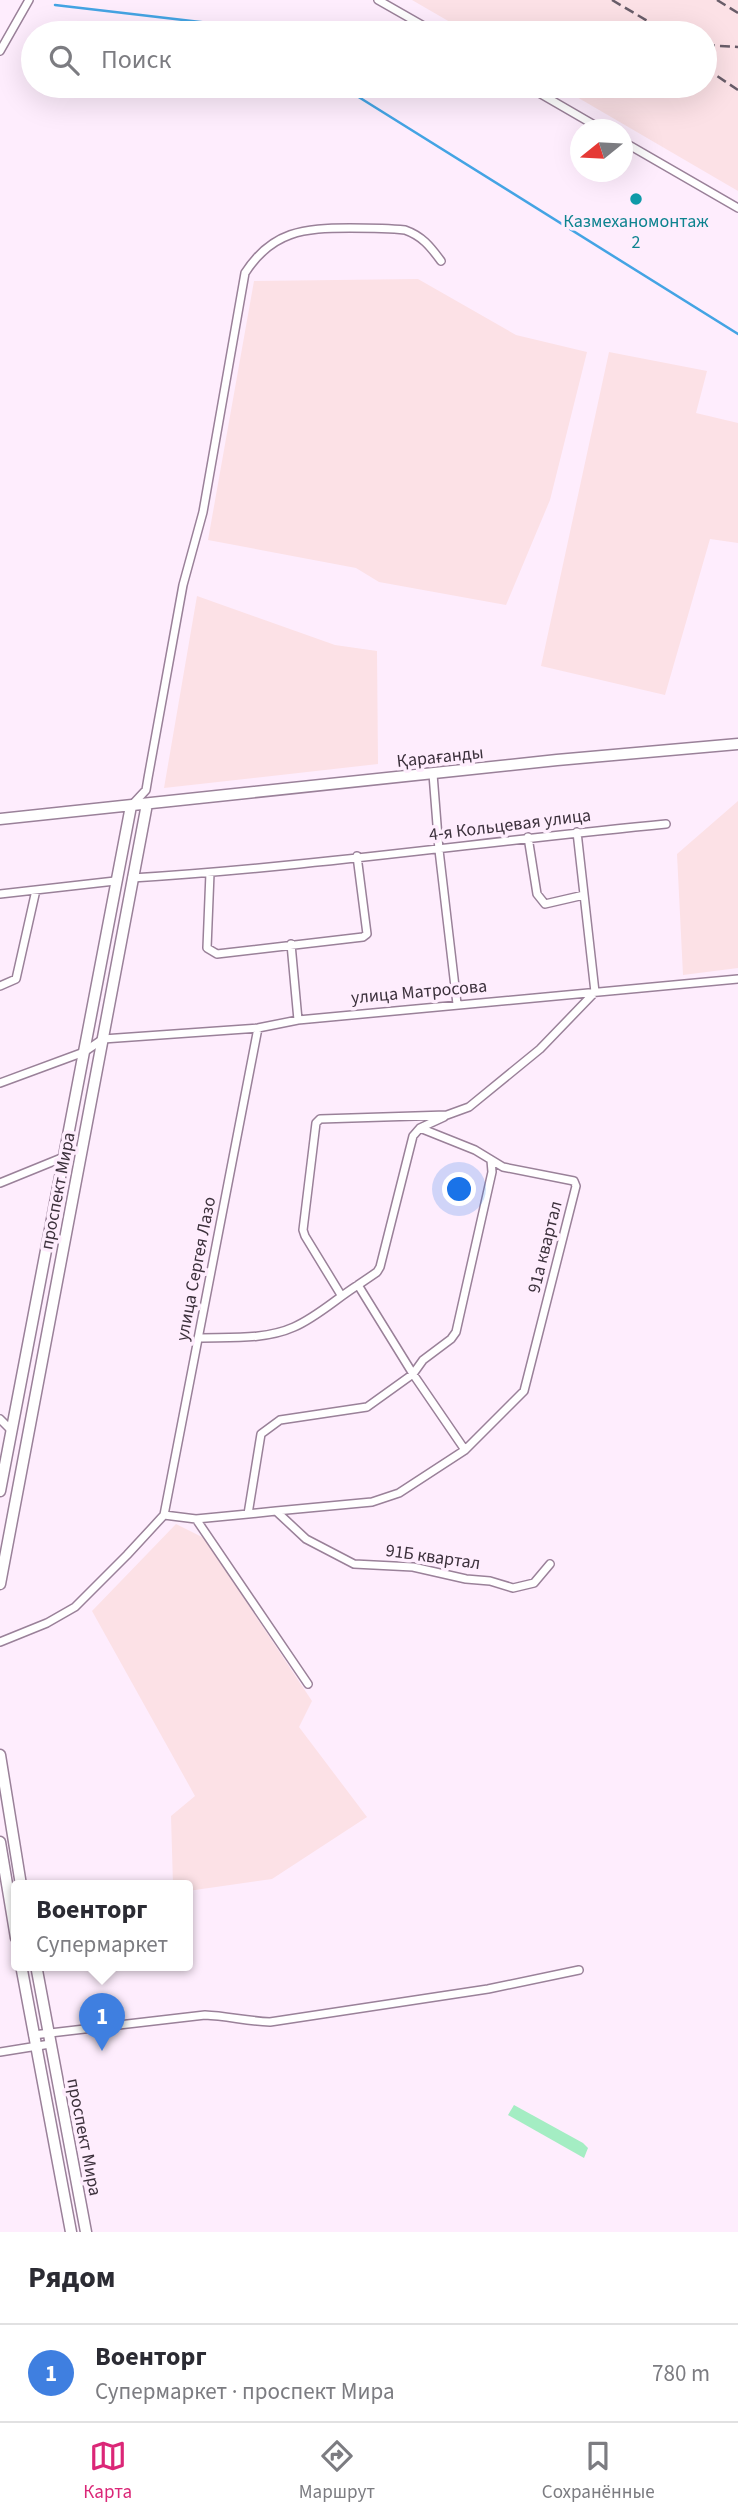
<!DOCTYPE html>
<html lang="ru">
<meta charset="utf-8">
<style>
body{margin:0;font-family:"Source Sans 3",sans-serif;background:#f7f7f7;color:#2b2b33}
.compass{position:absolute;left:570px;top:119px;width:63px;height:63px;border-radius:50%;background:#fff;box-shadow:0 7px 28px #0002;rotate:252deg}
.you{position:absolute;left:460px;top:1190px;width:24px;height:24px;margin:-18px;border:5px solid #fff;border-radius:50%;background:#1a73e8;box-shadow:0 0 0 10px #1a73e833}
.badge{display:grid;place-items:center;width:46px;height:46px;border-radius:50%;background:#db2777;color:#fff;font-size:23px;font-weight:700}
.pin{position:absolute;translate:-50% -58px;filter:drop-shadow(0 2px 4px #0008)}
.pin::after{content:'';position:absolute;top:37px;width:24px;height:21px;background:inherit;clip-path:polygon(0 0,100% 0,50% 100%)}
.popup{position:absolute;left:11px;top:1880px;width:182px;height:91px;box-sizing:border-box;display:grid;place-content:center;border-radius:7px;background:#fff;filter:drop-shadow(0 2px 5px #0005);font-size:23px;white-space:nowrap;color:#7c7c81}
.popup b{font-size:26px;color:#2b2b33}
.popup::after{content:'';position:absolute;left:50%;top:100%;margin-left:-14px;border:14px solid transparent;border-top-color:#fff}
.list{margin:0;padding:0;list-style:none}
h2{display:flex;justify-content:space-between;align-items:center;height:91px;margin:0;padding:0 28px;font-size:30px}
h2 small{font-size:23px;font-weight:400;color:#7c7c81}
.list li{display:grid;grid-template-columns:46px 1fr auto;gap:21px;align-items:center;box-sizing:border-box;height:98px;padding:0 28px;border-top:2px solid #e1e1e2}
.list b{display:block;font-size:26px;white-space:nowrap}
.list p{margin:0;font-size:23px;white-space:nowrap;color:#7c7c81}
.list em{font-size:23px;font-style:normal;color:#7c7c81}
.icon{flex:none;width:38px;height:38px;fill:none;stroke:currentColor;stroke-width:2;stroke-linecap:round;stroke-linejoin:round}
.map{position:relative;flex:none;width:738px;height:2232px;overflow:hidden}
.search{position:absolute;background:#fff;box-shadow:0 7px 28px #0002;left:21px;right:21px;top:21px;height:77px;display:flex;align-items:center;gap:18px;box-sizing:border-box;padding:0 24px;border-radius:38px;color:#7c7c81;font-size:26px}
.sheet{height:189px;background:#fff}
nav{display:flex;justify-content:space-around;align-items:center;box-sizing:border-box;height:98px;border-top:2px solid #e1e1e2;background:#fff;font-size:19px;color:#7c7c81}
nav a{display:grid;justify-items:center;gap:4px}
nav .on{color:#db2777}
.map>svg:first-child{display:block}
.industrial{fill:#fce1e6}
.green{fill:#a4edc3}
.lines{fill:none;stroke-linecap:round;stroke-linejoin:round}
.stream{stroke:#44a4e4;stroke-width:2.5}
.street-casing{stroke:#9a8199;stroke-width:10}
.secondary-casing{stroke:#9a8199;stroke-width:13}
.street{stroke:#fff;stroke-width:7}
.secondary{stroke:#fff;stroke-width:10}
.rail{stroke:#695d69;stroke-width:2.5;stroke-dasharray:10 5;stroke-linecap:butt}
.culture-dot{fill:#0f9aa8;stroke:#feedfd;stroke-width:2.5}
.labels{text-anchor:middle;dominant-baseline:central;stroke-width:7;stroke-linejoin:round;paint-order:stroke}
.culture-label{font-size:18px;fill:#0d838f;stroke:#feedfd}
.street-label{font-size:18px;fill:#3c313c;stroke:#feedfd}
</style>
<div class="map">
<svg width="738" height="2232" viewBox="0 0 738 2232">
<rect width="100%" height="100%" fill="#feedfd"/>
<!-- industrial -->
<path class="industrial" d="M412 0H738V191L558 86H705V33H469Z
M418 279 516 335 587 352 550 500 506 605 379 582 356 568 208 540 254 281Z
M609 352 707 371 696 413 738 423V543L710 539 665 695 541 666Z
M197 596 335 645 377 651 378 764 164 788Z
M738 801V968L683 975 677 854Z
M176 1524 204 1538 312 1701 299 1727 367 1817 272 1879 188 1891V1885H173L171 1816 195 1796 92 1611Z"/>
<!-- green -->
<path class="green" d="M514 2105 583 2143 588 2148 584 2158 508 2115Z"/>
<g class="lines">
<!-- stream -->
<path class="stream" d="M55 5 209 23 257 33
M341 86 738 334"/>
<defs>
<path id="street" d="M378 0 436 33
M0 51 29 0
M527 86 603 130
M622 141 738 208
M433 774 439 850 457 1004
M132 805 146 790 148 778 183 585 203 512 245 273C272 231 304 228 350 228 368 228 386 228 405 230 422 236 430 246 441 261
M528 837 537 894 545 904 584 895
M210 873 207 948 217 954 363 937 367 934 357 856
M132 878C311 867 488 841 666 824
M0 894 115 881
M291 944 298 1020
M0 986 16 979 36 890
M258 1028 164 1515 196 1519 308 1684
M0 1083 84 1052 103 1039 258 1028 298 1020 738 979
M491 1160 492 1172 456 1332 451 1339 423 1360 413 1374 367 1407 280 1420 261 1434 248 1514 276 1511 306 1539 354 1564 413 1567 466 1579 490 1581 513 1588 534 1583 550 1564
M0 1183 64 1157
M358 1285 377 1272 380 1267 413 1136 420 1128 444 1117
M341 1295 305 1236 303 1230 316 1123 320 1119 447 1115 469 1107 540 1049 595 992 577 832
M198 1338C230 1337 265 1340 294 1327 317 1317 337 1298 358 1285L413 1374 465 1450
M0 1419 12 1431
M276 1511 372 1502 399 1493 465 1450 524 1391 576 1186 574 1181 503 1167 475 1150 420 1128
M196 1519 248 1514
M0 1642 47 1623 75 1607 127 1555 164 1515
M33 2035 205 2015C227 2016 247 2021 270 2022L488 1989 579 1970
M0 2052 50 2044"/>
<path id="secondary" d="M0 819 557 760 738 744
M0 1491 131 806
M0 1584 147 804
M0 1755 21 1885
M0 1842 16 1938
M21 1965 71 2232
M36 1965 86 2232"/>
</defs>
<!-- street casing -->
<use href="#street" class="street-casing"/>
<!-- secondary casing -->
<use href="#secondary" class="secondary-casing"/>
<!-- street -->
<use href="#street" class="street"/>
<!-- secondary -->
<use href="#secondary" class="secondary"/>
<!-- rail -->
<path class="rail" d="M612 0 668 33
M717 0 738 13
M705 45 738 47
M705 68 738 90"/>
</g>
<!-- markers -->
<circle class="culture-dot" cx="636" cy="199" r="7"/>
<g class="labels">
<!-- culture labels -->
<g class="culture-label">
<text x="636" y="221">Казмеханомонтаж<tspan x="636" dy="21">2</tspan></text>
</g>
<!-- street labels -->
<g class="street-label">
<text transform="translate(440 757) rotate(-6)">Қарағанды</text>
<text transform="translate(510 825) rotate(-7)">4-я Кольцевая улица</text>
<text transform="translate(419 992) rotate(-5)">улица Матросова</text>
<text transform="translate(58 1191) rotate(-79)">проспект Мира</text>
<text transform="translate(545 1247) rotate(-76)">91а квартал</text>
<text transform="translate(196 1269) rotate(-79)">улица Сергея Лазо</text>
<text transform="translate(433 1557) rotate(8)">91Б квартал</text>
<text transform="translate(84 2137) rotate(79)">проспект Мира</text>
</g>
</g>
</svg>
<svg class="compass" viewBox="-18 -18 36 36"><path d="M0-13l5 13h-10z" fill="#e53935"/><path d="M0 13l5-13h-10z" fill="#7c7c81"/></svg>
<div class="you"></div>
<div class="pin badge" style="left:102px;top:2051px;background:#3f7fe0">1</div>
<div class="popup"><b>Военторг</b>Супермаркет</div>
<div class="search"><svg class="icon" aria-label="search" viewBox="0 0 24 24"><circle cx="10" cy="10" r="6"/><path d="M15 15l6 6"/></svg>Поиск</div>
</div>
<section class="sheet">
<h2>Рядом<small></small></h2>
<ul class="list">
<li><span class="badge" style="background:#3f7fe0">1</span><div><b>Военторг</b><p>Супермаркет · проспект Мира</p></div><em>780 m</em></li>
</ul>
</section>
<nav>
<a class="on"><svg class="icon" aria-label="map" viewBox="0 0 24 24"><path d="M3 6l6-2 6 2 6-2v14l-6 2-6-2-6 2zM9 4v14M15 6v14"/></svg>Карта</a>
<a><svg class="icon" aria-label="directions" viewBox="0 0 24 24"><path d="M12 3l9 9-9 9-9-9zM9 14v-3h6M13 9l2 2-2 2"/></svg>Маршрут</a>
<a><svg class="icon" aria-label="saved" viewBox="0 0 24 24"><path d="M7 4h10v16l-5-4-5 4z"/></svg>Сохранённые</a>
</nav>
